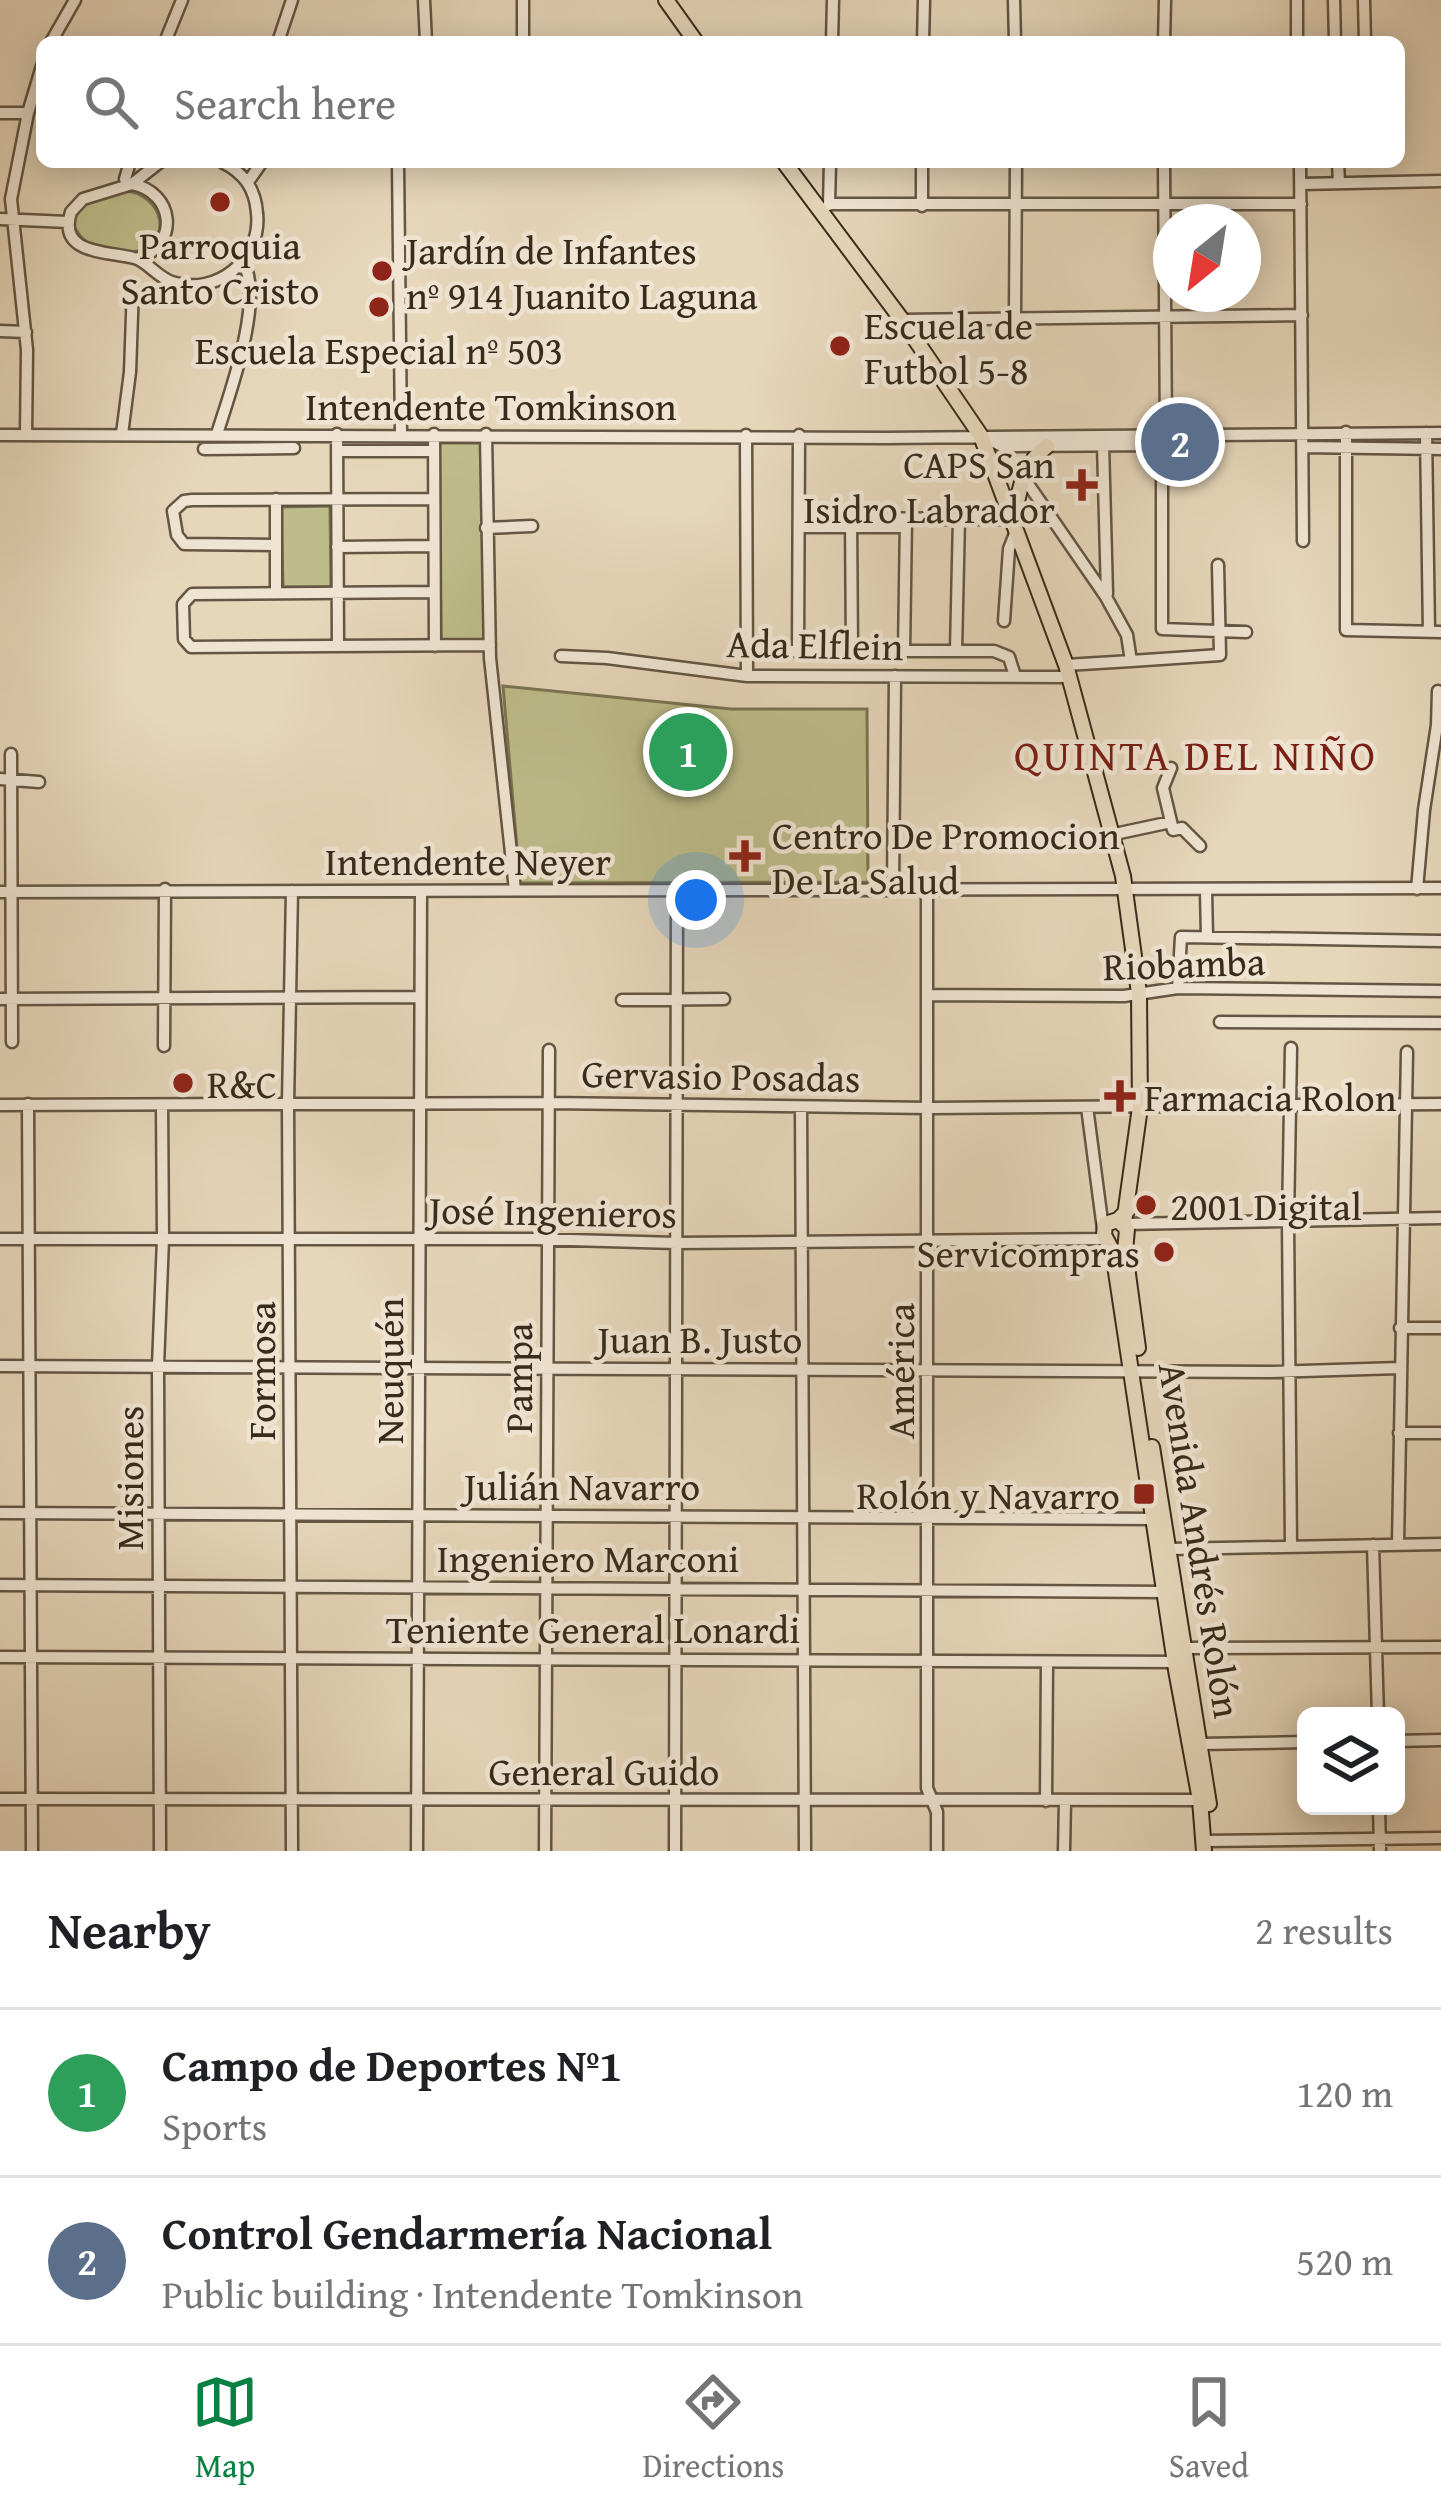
<!DOCTYPE html>
<meta charset="utf-8">
<style>
body{margin:0;font-family:"Gentium Book Plus",serif;background:#f2f2f2;color:#202124}
.controls{position:absolute;right:36px;bottom:36px;display:grid;overflow:hidden;border-radius:18px;box-shadow:0 6px 30px #0003}
.controls button{width:108px;height:108px;display:grid;place-items:center;padding:0;border:0;border-bottom:3px solid #e0e0e0;background:#fff;color:#202124;font:60px sans-serif}
.compass{position:absolute;left:1153px;top:204px;width:108px;height:108px;border-radius:50%;background:#fff;box-shadow:0 6px 30px #0003;rotate:210deg}
.you{position:absolute;left:696px;top:900px;width:42px;height:42px;margin:-30px;border:9px solid #fff;border-radius:50%;background:#1a73e8;box-shadow:0 0 0 18px #1a73e833}
.badge{display:grid;place-items:center;width:78px;height:78px;border-radius:50%;background:#0b8043;color:#fff;font-size:39px;font-weight:700}
.pin{position:absolute;translate:-50% -50%;border:6px solid #fff;box-shadow:0 3px 12px #0006}
.list{margin:0;padding:0;list-style:none}
h2{display:flex;justify-content:space-between;align-items:center;height:156px;margin:0;padding:0 48px;font-size:51px}
h2 small{font-size:39px;font-weight:400;color:#757577}
.list li{display:grid;grid-template-columns:78px 1fr auto;gap:36px;align-items:center;box-sizing:border-box;height:168px;padding:0 48px;border-top:3px solid #e0e0e0}
.list b{display:block;font-size:45px;white-space:nowrap}
.list p{margin:0;font-size:39px;white-space:nowrap;color:#757577}
.list em{font-size:39px;font-style:normal;color:#757577}
.icon{flex:none;width:66px;height:66px;fill:none;stroke:currentColor;stroke-width:2;stroke-linecap:round;stroke-linejoin:round}
.map{position:relative;flex:none;width:1441px;height:1851px;overflow:hidden}
.search{position:absolute;background:#fff;box-shadow:0 6px 30px #0003;left:36px;right:36px;top:36px;height:132px;display:flex;align-items:center;gap:30px;box-sizing:border-box;padding:0 42px;border-radius:18px;color:#757577;font-size:45px}
.sheet{height:492px;background:#fff}
nav{display:flex;justify-content:space-around;align-items:center;box-sizing:border-box;height:168px;border-top:3px solid #e0e0e0;background:#fff;font-size:33px;color:#757577}
nav a{display:grid;justify-items:center;gap:6px}
nav .on{color:#0b8043}
.map>svg:first-child{display:block}
.green{fill:#bdbc8a;stroke:#7a7452;stroke-width:3}
.lines{fill:none;stroke-linecap:round;stroke-linejoin:round}
.minor-casing{stroke:#645643;stroke-width:15}
.major-casing{stroke:#382b1b;stroke-width:18}
.minor{stroke:#efe4d2;stroke-width:10}
.major{stroke:#e6d6ba;stroke-width:14}
.poi-dot{fill:#8f2418;stroke:#efe4d2;stroke-width:4.5}
.labels{text-anchor:middle;dominant-baseline:central;stroke-width:9;stroke-linejoin:round;paint-order:stroke}
.poi-label{font-size:39px;fill:#382b1b;stroke:#efe4d2;text-anchor:start}
.street-label{font-size:39px;fill:#382b1b;stroke:#efe4d2}
.neighbourhood-label{font-size:42px;letter-spacing:3px;fill:#7a1f14;stroke:#efe4d2}
</style>
<div class="map">
<svg width="1441" height="1851" viewBox="0 0 1441 1851">
<rect width="100%" height="100%" fill="#e6d6ba"/>
<filter id="stains"><feTurbulence type="fractalNoise" baseFrequency=".00167" numOctaves="4"/><feColorMatrix values="0 0 0 0 .2 0 0 0 0 .09 0 0 0 0 .02 0 0 0 .5 -.17"/></filter>
<radialGradient id="worn" r=".72"><stop offset=".6" stop-color="#630" stop-opacity="0"/><stop offset="1" stop-color="#630" stop-opacity=".3"/></radialGradient>
<!-- green -->
<path class="green" d="M128 191C175 200 171 265 110 250 90 245 81 243 73 223L81 205Z
M439 443H483L484 640H441Z
M330 506 331 587H283L281 507Z
M503 686 731 709H867L868 882 520 883Z"/>
<g class="lines">
<defs>
<path id="minor" d="M424 0 426 42
M523 0V42
M1014 0 1015 42
M1297 0V42
M1334 0 1335 42
M1364 0 1365 42
M51 42 75 0
M165 42 182 0
M278 42 292 0
M832 42 833 0
M923 42 924 0
M1164 42 1165 0
M0 113H28
M160 162 132 184 83 199 71 212C57 255 108 251 134 258 147 261 157 277 172 282 217 297 262 259 257 213 255 188 244 173 222 162
M398 162 401 434
M1164 162 1166 433 1162 445V629L1246 632
M1300 162 1303 541
M1338 162 1339 183
M125 179 130 162
M248 182 262 162
M132 184C174 192 180 244 139 258
M1301 184 1441 181
M831 204H1301
M829 205 830 162
M922 206V162
M0 219 68 222
M1015 317 1016 162
M902 320 1302 315
M0 331 26 332
M1346 432V630L1441 632
M1426 433 1429 632
M122 434 130 372 133 287
M217 434C229 395 265 299 243 262
M337 434 338 646
M434 434 435 646
M486 434 490 658 515 890
M0 435 886 438 1441 433
M26 435 27 350 11 199 28 113 42 66
M746 435 747 676
M984 437 1002 446 1162 445
M1103 444 1107 594
M1303 447 1441 449
M204 449 294 448
M337 451H434
M1024 478 1106 597 1127 635 1131 661 1066 665
M276 499V593
M799 518 1015 519
M851 518 852 651
M799 527H906
M486 528 532 526
M276 545 184 544 177 535 173 511 184 501 192 500 434 499
M337 547 434 546
M434 592 192 594 183 604 184 639 191 647 490 645
M1004 621 1009 549 1016 531
M747 651H994L1009 657 1015 676
M798 651 799 435
M956 651 959 518
M904 652 906 519
M561 656 607 658 747 676 1069 677
M1131 661 1220 655 1218 565
M1437 725 1438 691
M11 754 12 1042
M1171 768 1163 788 1173 830 1182 828 1200 846
M0 779 39 782
M1110 835 1171 822
M893 888 895 676
M927 888V1788L937 1812V1851
M1417 889 1424 810 1437 725 1441 723
M292 891 288 1104 292 1851
M1206 891 1207 937
M0 892 1441 888
M1178 988 1181 937 1441 941
M929 995 1124 996 1178 988 1441 991
M0 999 419 997
M622 1000 724 999
M1220 1022 1441 1023
M164 1046 165 889
M1291 1048 1288 1221 1291 1547
M28 1104 32 1851
M0 1105 549 1103 930 1108 1441 1104
M801 1107 805 1851
M1087 1107 1103 1229
M1125 1224 1441 1218
M0 1239H535L676 1243 1106 1239
M1400 1328H1441
M0 1366 1271 1372 1399 1368
M1399 1433H1441
M0 1513 1161 1519
M1398 1544 1407 1052
M1373 1545 1378 1716
M1169 1549 1441 1544
M0 1585 1167 1592
M1180 1648 1441 1647
M0 1657 1179 1662
M1396 1741 1441 1740
M1200 1744 1306 1742
M0 1799 1203 1800
M1046 1801 1047 1663
M1379 1806 1380 1851
M1204 1841 1441 1838
M160 1851 158 1366 163 1239 162 1105
M417 1851 421 891
M545 1851 549 1050
M675 1851 677 889
M1064 1851 1065 1801"/>
<path id="major" d="M666 0 696 42
M784 162 902 320 981 436 1066 665 1123 876 1139 993 1140 1107 1124 1223
M1015 514C1019 488 1025 462 1047 446
M1128 1210 1118 1220 1105 1224 1104 1235 1113 1252 1176 1670 1200 1800 1204 1851
M1118 1220 1127 1229 1125 1252 1138 1348
M1152 1447 1209 1804"/>
</defs>
<!-- minor casing -->
<use href="#minor" class="minor-casing"/>
<!-- major casing -->
<use href="#major" class="major-casing"/>
<!-- minor -->
<use href="#minor" class="minor"/>
<!-- major -->
<use href="#major" class="major"/>
</g>
<!-- markers -->
<g class="poi-dot">
<circle cx="220" cy="202" r="12"/>
<circle cx="382" cy="271" r="12"/>
<circle cx="379" cy="307" r="12"/>
<circle cx="840" cy="346" r="12"/>
<path d="M1076 467h12v12h12v12h-12v12h-12v-12h-12v-12h12z"/>
<path d="M739 838h12v12h12v12h-12v12h-12v-12h-12v-12h12z"/>
<circle cx="183" cy="1083" r="12"/>
<path d="M1114 1078h12v12h12v12h-12v12h-12v-12h-12v-12h12z"/>
<circle cx="1146" cy="1205" r="12"/>
<circle cx="1164" cy="1252" r="12"/>
<rect x="1132" y="1482" width="24" height="24" rx="6"/>
</g>
<g class="labels">
<!-- poi labels -->
<g class="poi-label">
<text x="220" y="244" text-anchor="middle">Parroquia<tspan x="220" dy="45">Santo Cristo</tspan></text>
<text x="406" y="249">Jardín de Infantes<tspan x="406" dy="45">nº 914 Juanito Laguna</tspan></text>
<text x="864" y="324">Escuela de<tspan x="864" dy="45">Futbol 5-8</tspan></text>
<text x="379" y="349" text-anchor="middle">Escuela Especial nº 503</text>
<text x="1055" y="463" text-anchor="end">CAPS San<tspan x="1055" dy="45">Isidro Labrador</tspan></text>
<text x="772" y="834">Centro De Promocion<tspan x="772" dy="45">De La Salud</tspan></text>
<text x="207" y="1083">R&amp;C</text>
<text x="1144" y="1096">Farmacia Rolon</text>
<text x="1170" y="1205">2001 Digital</text>
<text x="1140" y="1252" text-anchor="end">Servicompras</text>
<text x="1120" y="1494" text-anchor="end">Rolón y Navarro</text>
</g>
<!-- street labels -->
<g class="street-label">
<text x="491" y="405">Intendente Tomkinson</text>
<text transform="translate(815 644) rotate(1)">Ada Elflein</text>
<text x="468" y="860">Intendente Neyer</text>
<text transform="translate(1184 963) rotate(-2)">Riobamba</text>
<text transform="translate(721 1075) rotate(1)">Gervasio Posadas</text>
<text transform="translate(553 1211) rotate(1)">José Ingenieros</text>
<text x="700" y="1338">Juan B. Justo</text>
<text transform="translate(260 1371) rotate(-90)">Formosa</text>
<text transform="translate(388 1371) rotate(-90)">Neuquén</text>
<text transform="translate(899 1371) rotate(-90)">América</text>
<text transform="translate(517 1378) rotate(-90)">Pampa</text>
<text transform="translate(128 1478) rotate(-90)">Misiones</text>
<text x="582" y="1485">Julián Navarro</text>
<text transform="translate(1201 1540) rotate(81)">Avenida Andrés Rolón</text>
<text x="588" y="1557">Ingeniero Marconi</text>
<text x="593" y="1628">Teniente General Lonardi</text>
<text x="604" y="1770">General Guido</text>
</g>
<!-- neighbourhood labels -->
<g class="neighbourhood-label">
<text x="1196" y="754">QUINTA DEL NIÑO</text>
</g>
</g>
<rect width="100%" height="100%" filter="url(#stains)"/>
<rect width="100%" height="100%" fill="url(#worn)"/>
</svg>
<div class="controls">
<button><svg class="icon" aria-label="layers" viewBox="0 0 24 24"><path d="M12 4l9 5-9 5-9-5zM3 14l9 5 9-5"/></svg></button>
</div>
<svg class="compass" viewBox="-18 -18 36 36"><path d="M0-13l5 13h-10z" fill="#e53935"/><path d="M0 13l5-13h-10z" fill="#757577"/></svg>
<div class="you"></div>
<div class="pin badge" style="left:688px;top:752px;background:#2e9e5b">1</div>
<div class="pin badge" style="left:1180px;top:442px;background:#5c6f8a">2</div>
<div class="search"><svg class="icon" aria-label="search" viewBox="0 0 24 24"><circle cx="10" cy="10" r="6"/><path d="M15 15l6 6"/></svg>Search here</div>
</div>
<section class="sheet">
<h2>Nearby<small>2 results</small></h2>
<ul class="list">
<li><span class="badge" style="background:#2e9e5b">1</span><div><b>Campo de Deportes Nº1</b><p>Sports</p></div><em>120 m</em></li>
<li><span class="badge" style="background:#5c6f8a">2</span><div><b>Control Gendarmería Nacional</b><p>Public building · Intendente Tomkinson</p></div><em>520 m</em></li>
</ul>
</section>
<nav>
<a class="on"><svg class="icon" aria-label="map" viewBox="0 0 24 24"><path d="M3 6l6-2 6 2 6-2v14l-6 2-6-2-6 2zM9 4v14M15 6v14"/></svg>Map</a>
<a><svg class="icon" aria-label="directions" viewBox="0 0 24 24"><path d="M12 3l9 9-9 9-9-9zM9 14v-3h6M13 9l2 2-2 2"/></svg>Directions</a>
<a><svg class="icon" aria-label="saved" viewBox="0 0 24 24"><path d="M7 4h10v16l-5-4-5 4z"/></svg>Saved</a>
</nav>
